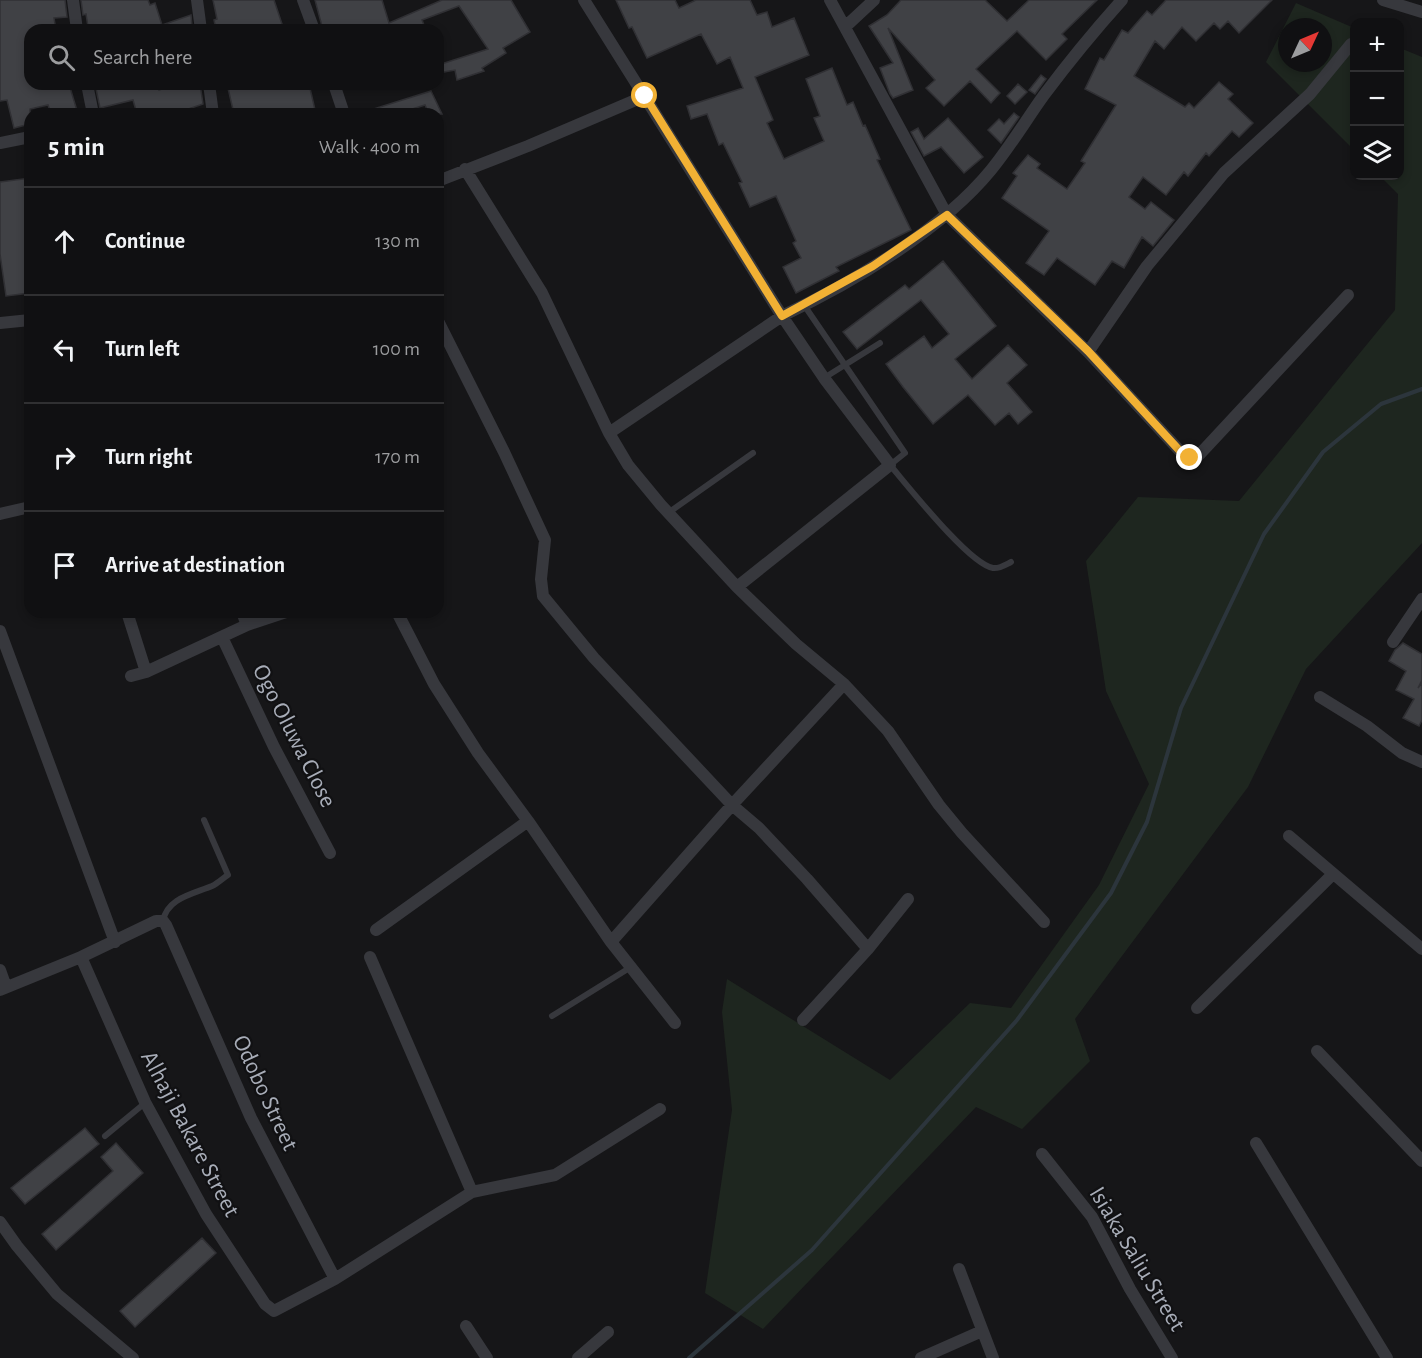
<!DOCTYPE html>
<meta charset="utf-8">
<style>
body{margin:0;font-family:"Alegreya Sans",sans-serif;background:#1e1e20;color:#f1f3f6}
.controls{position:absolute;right:18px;top:18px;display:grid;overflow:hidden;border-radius:12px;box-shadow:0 3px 9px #0003}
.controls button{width:54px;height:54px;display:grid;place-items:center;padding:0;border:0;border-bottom:2px solid #303032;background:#101012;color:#f1f3f6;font:30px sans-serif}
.compass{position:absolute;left:1278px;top:18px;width:54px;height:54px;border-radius:50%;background:#101012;box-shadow:0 3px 9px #0003;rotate:46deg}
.stop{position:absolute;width:18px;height:18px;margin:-14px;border:4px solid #f2b134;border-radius:50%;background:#fff}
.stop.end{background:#f2b134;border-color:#fff;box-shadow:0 2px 6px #0008}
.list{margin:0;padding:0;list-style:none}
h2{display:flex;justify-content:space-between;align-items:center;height:78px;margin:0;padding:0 24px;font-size:26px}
h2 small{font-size:20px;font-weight:400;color:#9c9d9f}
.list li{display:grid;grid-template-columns:39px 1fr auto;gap:18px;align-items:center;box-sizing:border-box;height:108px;padding:0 24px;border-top:2px solid #303032}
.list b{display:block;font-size:22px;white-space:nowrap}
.list em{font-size:20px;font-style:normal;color:#9c9d9f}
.icon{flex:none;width:33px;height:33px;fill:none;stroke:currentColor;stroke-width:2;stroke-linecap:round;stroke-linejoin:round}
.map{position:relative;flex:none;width:1422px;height:1358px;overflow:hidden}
.search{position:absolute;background:#101012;box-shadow:0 3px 9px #0003;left:24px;top:24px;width:420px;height:66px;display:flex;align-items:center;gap:15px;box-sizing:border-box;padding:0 21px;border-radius:18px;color:#9c9d9f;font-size:22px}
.panel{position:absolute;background:#101012;box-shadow:0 3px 9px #0003;left:24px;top:108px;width:420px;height:510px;border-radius:18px}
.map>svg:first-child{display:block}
.green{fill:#1e261f;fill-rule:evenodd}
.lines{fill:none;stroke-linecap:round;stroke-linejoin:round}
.stream{stroke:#2c353c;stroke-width:4}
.building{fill:#404145;stroke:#303034;stroke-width:1.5}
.service{stroke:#37383d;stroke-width:6}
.minor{stroke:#37383d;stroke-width:12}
.route{stroke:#f2b134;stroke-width:8}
.labels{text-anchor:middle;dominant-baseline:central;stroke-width:4.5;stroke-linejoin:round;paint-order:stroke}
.street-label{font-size:24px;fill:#a8adb8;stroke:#111113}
</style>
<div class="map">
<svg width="1422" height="1358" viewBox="0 0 1422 1358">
<rect width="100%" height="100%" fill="#161618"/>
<!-- green -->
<path class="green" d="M1296 3 1354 28V150L1266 62ZM1287 27H1323V63H1287Z
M1400 48 1422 57V543L1306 669 1248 787 1075 1019 1090 1061 1022 1129 976 1107 763 1329 705 1293 732 1110 722 1012 727 979 890 1080 970 1003 1011 1008 1099 885 1149 784 1106 691 1086 561 1138 497 1239 501 1395 310 1398 194 1380 176H1400Z"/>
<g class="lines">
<!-- stream -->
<path class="stream" d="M689 1358 812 1250 1017 1020 1111 893 1147 822 1181 708 1264 534 1323 452 1381 404 1422 389"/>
</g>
<!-- building -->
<path class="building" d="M0 0H65L67 17 54 18 56 30H30V55H28L30 84H69L78 114H51L48 105 30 109V124L14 128 7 100 0 101Z
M81 0H148L150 5 155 3 162 25 191 15 192 26 179 30H92L91 27H88L86 14 83 15Z
M213 0H274L284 30H216L214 20 217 19Z
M315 0H382L389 23 442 0H511L530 32 503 48 506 53 482 68 484 71 457 80 455 70 438 73V65L488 49 459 6 422 20 426 30H366V27L355 30H323Z
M616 0H675L679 8 696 0H750L757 15 767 12 772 27 794 18 809 55 755 77 773 120 767 123 784 159 824 141 814 118 820 116 806 79 832 68 847 105 853 102 863 126 865 125 880 159 877 160 911 230 836 267 839 271 796 293 783 267 801 258 793 243 796 241 776 196 750 207 739 183 742 182 723 143 719 145 707 114 691 119 687 106 743 88 730 57 717 64 701 34 647 58 632 27 629 28Z
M901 0H985L1007 21 1029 0H1097L1062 34 1067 39 1046 60 1017 31 976 69 1000 93 991 103 970 81 944 106 926 88 935 80 888 28 913 90 893 98 890 94 880 68 893 63 869 26 887 15Z
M1166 0H1272L1239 33 1228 21 1220 29 1214 23 1196 41 1182 27 1164 49 1155 41 1134 76 1185 107 1189 103 1194 108 1219 82 1233 94 1228 99 1253 123 1239 137 1232 131 1209 156 1206 153 1188 176 1184 172 1166 195 1143 177 1129 197 1145 209 1151 202 1174 220 1153 246 1142 237 1124 268 1112 261 1095 285 1057 258 1044 275 1026 263 1049 231 1002 198 1017 176 1013 173 1028 155 1040 164 1037 168 1067 189 1085 163 1081 161 1116 105 1085 89 1100 58 1104 60 1122 30 1128 33 1147 11 1152 15Z
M1041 75 1046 79 1035 94 1029 90Z
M95 84H157L159 90 177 84H200L203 104 174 114H137L133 100 100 108Z
M227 84H309L316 114H234Z
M1018 84 1027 92 1015 104 1007 96Z
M431 91 442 114H429L425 105 397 114H364V112Z
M1014 113 1019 117 1001 143 988 130 999 119 1004 124Z
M948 118 983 157 964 173 941 147 924 156 911 132 918 128 924 139Z
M30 178V293L6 296 0 254V182Z
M943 261 996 326 955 359 972 379 1008 345 1027 365 1007 383 1032 412 1018 424 1009 413 995 425 968 395 933 424 903 387 886 364 924 336 932 348 949 334 921 300 857 349 843 332 905 285 909 289Z
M1403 643 1422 654V680L1418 688 1422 683V720L1419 726 1403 718 1414 699 1396 690 1406 671 1389 661 1395 650Z
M85 1128 99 1144 25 1204 11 1188Z
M116 1143 143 1173 56 1250 42 1234 113 1171 101 1157Z
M202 1238 216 1253 135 1327 120 1311Z"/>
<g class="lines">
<!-- service -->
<path class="service" d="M804 305 905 453 890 465C908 486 969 564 993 568 999 569 1005 565 1011 562
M824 378 880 343
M668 513 753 453
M163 921C167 898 193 894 212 886 218 883 223 878 228 875L204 820
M552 1016 631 967
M105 1136 145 1103"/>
<!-- minor -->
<path class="minor" d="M73 0 77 30
M197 0 201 30
M303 0 314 30
M584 0 782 316 824 378 890 465 737 587
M830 0 947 215 1088 352 1179 450 1190 458 1199 455 1348 295
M1383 0 1422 12
M845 27 874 0
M87 84 93 114
M209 84 213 114
M334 84 344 114
M0 143 30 137
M465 169 542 293 609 433 628 465 661 505 737 587 796 644 844 684 888 731 939 805 962 833 1044 922
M438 181 528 146 645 96
M438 321 504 452 545 540 541 579 543 596 594 658 732 805 759 828 807 879 868 949 908 899
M0 323 30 320
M1088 352 1147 266 1224 173 1310 94 1351 44
M609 433 782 316C852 283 942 230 991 170 1010 147 1026 120 1044 95 1068 63 1095 30 1122 0
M0 514 30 507
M127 612 146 672
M242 612 247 625
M397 612 434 684 478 753 528 821 611 942 675 1023
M0 631 115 942
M222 637 274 747 330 853
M1393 642 1422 599
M131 676 146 672 247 625 286 612
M1320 697 1367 726 1402 753 1422 762
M1289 836 1422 949
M376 930 528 821
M611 942 732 805 844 684
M81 957 145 1102 206 1214 265 1304 274 1311 335 1279 472 1192 555 1175 660 1109
M370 957 472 1192
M0 970 6 987
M0 990 81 957 156 921H163L166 925 251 1118 335 1279
M1197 1008 1333 874
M803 1020 868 949
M1317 1051 1422 1161
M1256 1143 1387 1358
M1042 1154 1092 1217 1130 1289 1172 1358
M0 1222 17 1246 57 1294 133 1358
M959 1269 993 1358
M466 1326 487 1358
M578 1358 608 1332
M921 1358 982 1331"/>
</g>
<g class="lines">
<!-- route -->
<path class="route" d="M645 96 782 316 873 266 947 215 1088 351 1179 450 1190 458"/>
</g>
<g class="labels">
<!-- street labels -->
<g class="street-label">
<text transform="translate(294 736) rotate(63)">Ogo Oluwa Close</text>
<text transform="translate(265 1093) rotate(65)">Odobo Street</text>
<text transform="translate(190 1134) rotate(62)">Alhaji Bakare Street</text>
<text transform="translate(1137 1259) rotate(59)">Isiaka Saliu Street</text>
</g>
</g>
</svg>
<div class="controls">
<button>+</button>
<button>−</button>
<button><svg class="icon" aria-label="layers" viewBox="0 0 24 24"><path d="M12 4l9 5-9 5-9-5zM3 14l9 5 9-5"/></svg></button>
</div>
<svg class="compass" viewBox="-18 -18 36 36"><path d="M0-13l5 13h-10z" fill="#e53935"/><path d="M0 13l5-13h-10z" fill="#9c9d9f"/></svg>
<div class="stop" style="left:645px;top:96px"></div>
<div class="stop end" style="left:1190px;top:458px"></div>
<div class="search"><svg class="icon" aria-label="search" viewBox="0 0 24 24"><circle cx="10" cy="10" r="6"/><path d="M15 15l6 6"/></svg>Search here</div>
<section class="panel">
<h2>5 min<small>Walk · 400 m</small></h2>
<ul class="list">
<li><svg class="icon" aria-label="ahead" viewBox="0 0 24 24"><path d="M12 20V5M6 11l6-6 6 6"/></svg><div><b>Continue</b></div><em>130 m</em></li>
<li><svg class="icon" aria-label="left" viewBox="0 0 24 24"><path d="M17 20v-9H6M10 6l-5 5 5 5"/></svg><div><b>Turn left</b></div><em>100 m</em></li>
<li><svg class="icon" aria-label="right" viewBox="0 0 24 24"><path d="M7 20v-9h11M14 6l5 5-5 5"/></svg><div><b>Turn right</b></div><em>170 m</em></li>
<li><svg class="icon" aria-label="arrive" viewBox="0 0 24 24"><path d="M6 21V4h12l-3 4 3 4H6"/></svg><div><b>Arrive at destination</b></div></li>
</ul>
</section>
</div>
